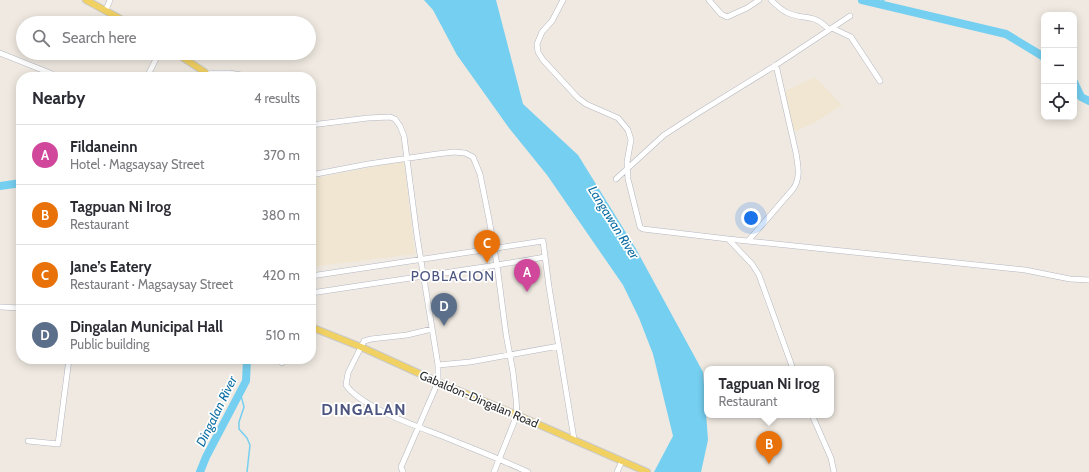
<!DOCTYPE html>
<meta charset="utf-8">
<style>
body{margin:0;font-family:Cabin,sans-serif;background:#f2f2f3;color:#2b2b33}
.controls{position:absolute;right:12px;top:12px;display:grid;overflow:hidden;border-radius:8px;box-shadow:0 2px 10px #0003}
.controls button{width:36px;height:36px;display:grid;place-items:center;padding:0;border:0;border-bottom:1px solid #e1e1e2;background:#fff;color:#2b2b33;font:20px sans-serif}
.you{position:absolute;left:751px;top:218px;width:14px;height:14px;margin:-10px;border:3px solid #fff;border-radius:50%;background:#1a73e8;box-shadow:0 0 0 6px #1a73e833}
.badge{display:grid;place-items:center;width:26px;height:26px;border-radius:50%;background:#1a73e8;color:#fff;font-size:13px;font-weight:700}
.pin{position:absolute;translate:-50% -33px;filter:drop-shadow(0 1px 2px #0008)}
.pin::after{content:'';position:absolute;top:21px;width:14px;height:12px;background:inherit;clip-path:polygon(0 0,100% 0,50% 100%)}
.popup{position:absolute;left:704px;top:366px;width:130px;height:52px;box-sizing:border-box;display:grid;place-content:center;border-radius:8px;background:#fff;filter:drop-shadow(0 1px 3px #0005);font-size:13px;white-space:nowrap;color:#7c7c81}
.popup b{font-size:15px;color:#2b2b33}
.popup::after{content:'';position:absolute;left:50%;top:100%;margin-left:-8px;border:8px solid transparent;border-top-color:#fff}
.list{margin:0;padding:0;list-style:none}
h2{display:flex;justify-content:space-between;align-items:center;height:52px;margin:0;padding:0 16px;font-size:17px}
h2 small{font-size:13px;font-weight:400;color:#7c7c81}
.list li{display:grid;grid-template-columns:26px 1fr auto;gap:12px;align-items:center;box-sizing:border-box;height:60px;padding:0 16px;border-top:1px solid #e1e1e2}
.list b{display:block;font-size:15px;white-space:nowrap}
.list p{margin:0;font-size:13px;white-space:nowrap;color:#7c7c81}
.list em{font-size:13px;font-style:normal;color:#7c7c81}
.icon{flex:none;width:22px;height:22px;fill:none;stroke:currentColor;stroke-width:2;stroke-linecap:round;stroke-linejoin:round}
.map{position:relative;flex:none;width:1089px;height:472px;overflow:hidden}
.search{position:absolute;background:#fff;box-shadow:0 2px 10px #0003;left:16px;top:16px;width:300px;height:44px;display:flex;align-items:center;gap:10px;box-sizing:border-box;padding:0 14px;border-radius:22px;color:#7c7c81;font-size:15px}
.panel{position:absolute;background:#fff;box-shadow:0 2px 10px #0003;left:16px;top:72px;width:300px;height:292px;border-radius:16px}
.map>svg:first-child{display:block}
.education{fill:#f0e6d1}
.water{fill:#75cff0}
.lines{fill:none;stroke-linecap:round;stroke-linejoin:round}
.stream{stroke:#75cff0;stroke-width:1.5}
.river{stroke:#75cff0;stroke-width:8}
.minor-casing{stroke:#b4b7c1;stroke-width:6}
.major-casing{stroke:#c9c9c9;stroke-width:8}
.minor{stroke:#fff;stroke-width:5}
.major{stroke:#f2d163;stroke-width:6}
.labels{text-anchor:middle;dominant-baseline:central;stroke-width:3.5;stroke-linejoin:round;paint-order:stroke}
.street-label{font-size:12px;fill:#2e2e2e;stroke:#fff}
.water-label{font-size:13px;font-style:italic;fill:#0d6fa3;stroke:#fff}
.quarter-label{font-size:14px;letter-spacing:1px;fill:#4d5680;stroke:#fff}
.district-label{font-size:16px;font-weight:bold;letter-spacing:1px;fill:#4d5680;stroke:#fff}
</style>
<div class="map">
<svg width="1089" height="472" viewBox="0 0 1089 472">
<rect width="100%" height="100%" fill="#efe9e1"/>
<!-- education -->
<path class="education" d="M815 77 842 105 814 123 793 132 781 93Z
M404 161 415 254 311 267V179Z"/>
<!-- water -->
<path class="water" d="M424 0H496L523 104 578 155 636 249 703 372 708 440 701 472H654L673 436 653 354 639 318 623 285 547 175 509 128 457 55 433 10Z"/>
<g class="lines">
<!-- stream -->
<path class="stream" d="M878 3 884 0
M240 392 244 407 239 422V429L247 438 250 445 247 472"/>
<!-- river -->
<path class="river" d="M862 0 1006 34 1044 57
M1074 82 1081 97 1089 101
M0 186 21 183
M200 472 206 457 246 381 247 359"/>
<defs>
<path id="minor" d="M563 0 552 21 542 32 537 44 538 52 543 60 578 98 586 104 618 118 628 130 631 140 627 162 628 179 640 227 643 229 728 239 752 264 759 275 793 369
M709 0 721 14 727 17 747 8 759 0
M771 0C775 4 780 9 786 12 802 21 814 12 829 30
M106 10 110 0
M832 28 851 37 880 81
M0 53 50 73 57 77
M206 73H229L253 77
M147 77 159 53
M311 125 368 118 390 117 395 119 400 126 404 136 417 236 438 365V382L401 467 403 472
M311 175 368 164 437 154 454 152 465 153 473 157 480 174 489 219 497 265 506 334 513 372 516 399 517 415 494 472
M616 179 664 135 695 115 776 65 850 16
M728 239 1025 270 1070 279 1089 280
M748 241 793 189C801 178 798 166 796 153L776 65
M311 276 543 241 549 287 574 439
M311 293 497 265 545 257
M0 307 21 308
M432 329 407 335 371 339 364 341 348 373 346 385C361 407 416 426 442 436 471 448 500 459 528 472
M282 363 284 359
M438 365 470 362 559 346
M812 415 831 458 834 472
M28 441 58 444 69 359
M617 472 622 461"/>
<path id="major" d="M86 0 128 23
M176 53 206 73 208 77
M311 327 361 347 438 382 517 415 647 472"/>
</defs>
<!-- minor casing -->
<use href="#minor" class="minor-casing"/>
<!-- major casing -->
<use href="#major" class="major-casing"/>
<!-- minor -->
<use href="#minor" class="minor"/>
<!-- major -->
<use href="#major" class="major"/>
</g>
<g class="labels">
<!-- street labels -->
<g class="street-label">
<text transform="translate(479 399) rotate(23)">Gabaldon-Dingalan Road</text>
</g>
<!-- water labels -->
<g class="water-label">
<text transform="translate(614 222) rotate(58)">Langawan River</text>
<text transform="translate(216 411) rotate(-64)">Dingalan River</text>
</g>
<!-- quarter labels -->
<g class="quarter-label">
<text x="453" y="276">POBLACION</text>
</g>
<!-- district labels -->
<g class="district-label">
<text x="364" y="409">DINGALAN</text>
</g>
</g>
</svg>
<div class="controls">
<button>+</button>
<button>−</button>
<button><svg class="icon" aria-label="locate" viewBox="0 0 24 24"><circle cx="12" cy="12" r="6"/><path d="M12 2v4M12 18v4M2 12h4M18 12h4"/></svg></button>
</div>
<div class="you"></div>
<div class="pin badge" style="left:527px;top:292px;background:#d1479c">A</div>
<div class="pin badge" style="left:769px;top:464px;background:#e8710a">B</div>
<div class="popup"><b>Tagpuan Ni Irog</b>Restaurant</div>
<div class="pin badge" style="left:487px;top:263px;background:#e8710a">C</div>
<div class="pin badge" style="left:444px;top:326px;background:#5c6f8a">D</div>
<div class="search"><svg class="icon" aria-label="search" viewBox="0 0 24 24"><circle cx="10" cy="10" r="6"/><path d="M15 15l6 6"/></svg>Search here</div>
<section class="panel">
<h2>Nearby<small>4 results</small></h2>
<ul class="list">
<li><span class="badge" style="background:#d1479c">A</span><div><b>Fildaneinn</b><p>Hotel · Magsaysay Street</p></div><em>370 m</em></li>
<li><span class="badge" style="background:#e8710a">B</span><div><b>Tagpuan Ni Irog</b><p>Restaurant</p></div><em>380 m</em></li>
<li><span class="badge" style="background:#e8710a">C</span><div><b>Jane’s Eatery</b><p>Restaurant · Magsaysay Street</p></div><em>420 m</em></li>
<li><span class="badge" style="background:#5c6f8a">D</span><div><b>Dingalan Municipal Hall</b><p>Public building</p></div><em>510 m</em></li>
</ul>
</section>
</div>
